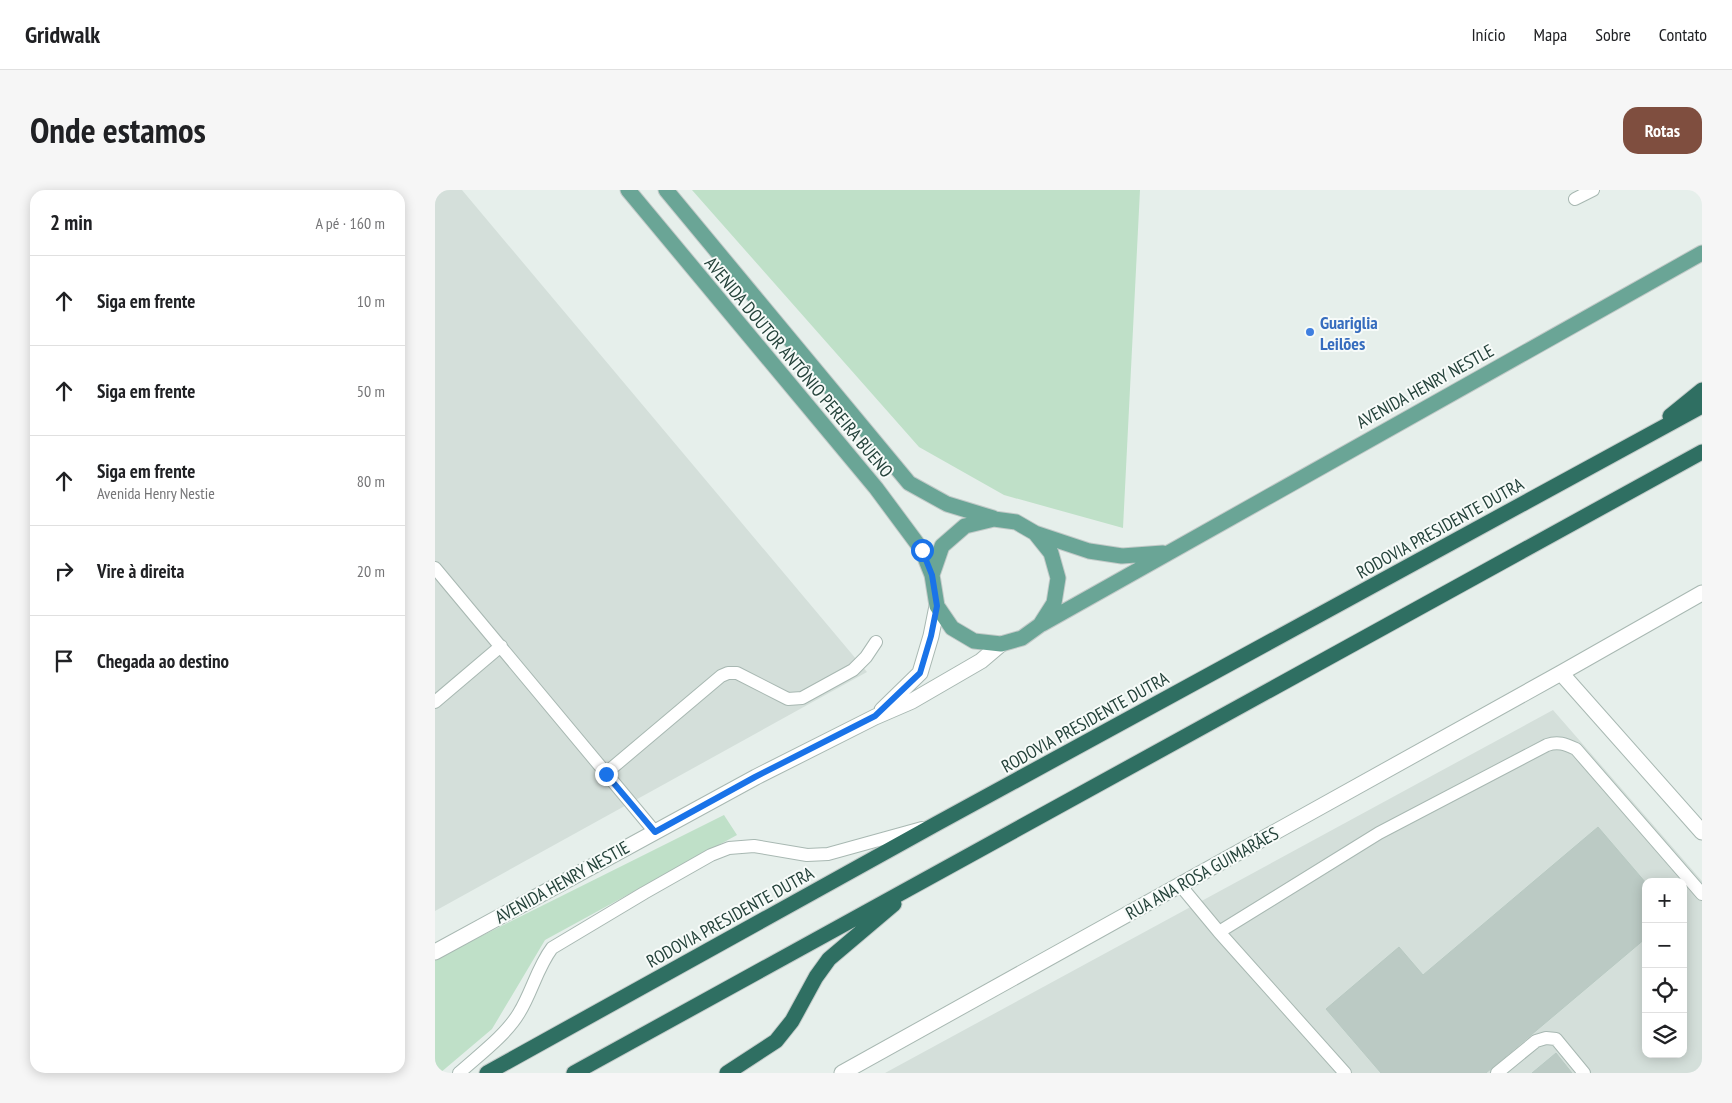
<!DOCTYPE html>
<html lang="pt">
<meta charset="utf-8">
<style>
body{margin:0;font-family:"PT Sans Narrow",sans-serif;background:#f6f6f6;color:#202124}
.controls{position:absolute;right:15px;bottom:15px;display:grid;overflow:hidden;border-radius:10px;box-shadow:0 2px 12px #0003}
.controls button{width:45px;height:45px;display:grid;place-items:center;padding:0;border:0;border-bottom:1px solid #e0e0e0;background:#fff;color:#202124;font:25px sans-serif}
.stop{position:absolute;width:15px;height:15px;margin:-11px;border:4px solid #1a73e8;border-radius:50%;background:#fff}
.stop.end{background:#1a73e8;border-color:#fff;box-shadow:0 1px 5px #0008}
.list{margin:0;padding:0;list-style:none}
h2{display:flex;justify-content:space-between;align-items:center;height:65px;margin:0;padding:0 20px;font-size:21px}
h2 small{font-size:16px;font-weight:400;color:#757577}
.list li{display:grid;grid-template-columns:32px 1fr auto;gap:15px;align-items:center;box-sizing:border-box;height:90px;padding:0 20px;border-top:1px solid #e0e0e0}
.list b{display:block;font-size:19px;white-space:nowrap}
.list p{margin:0;font-size:16px;white-space:nowrap;color:#757577}
.list em{font-size:16px;font-style:normal;color:#757577}
.icon{flex:none;width:28px;height:28px;fill:none;stroke:currentColor;stroke-width:2;stroke-linecap:round;stroke-linejoin:round}
.map{position:relative;flex:none;width:1267px;height:883px;overflow:hidden;border-radius:15px}
header{display:flex;align-items:center;gap:30px;box-sizing:border-box;height:70px;padding:0 25px;background:#fff;border-bottom:1px solid #e0e0e0}
header strong{font-size:24px}
nav{display:flex;gap:28px;margin-inline-start:auto;font-size:18px}
.intro{display:flex;align-items:center;justify-content:space-between;box-sizing:border-box;height:120px;padding:0 30px}
h1{margin:0;font-size:35px}
.button{padding:12px 22px;border-radius:15px;background:#7f4e3f;color:#fff;font-size:18px;font-weight:700}
main{display:flex;gap:30px;padding:0 30px}
aside{flex:1;background:#fff;border-radius:15px;box-shadow:0 2px 12px #0003}
.map>svg:first-child{display:block}
.built{fill:#d4dfda;fill-rule:evenodd}
.green{fill:#bfe0c8}
.building{fill:#bbcac4;stroke:#b8c9c2}
.lines{fill:none;stroke-linecap:round;stroke-linejoin:round}
.service-casing{stroke:#a8b8b2;stroke-width:14}
.tertiary-casing{stroke:#a8b8b2;stroke-width:17}
.primary-casing{stroke:#c2cac8;stroke-width:17}
.motorway-casing{stroke:#c2cac8;stroke-width:17}
.service{stroke:#fff;stroke-width:12}
.tertiary{stroke:#fff;stroke-width:15}
.primary{stroke:#6aa596;stroke-width:15}
.motorway{stroke:#2f6f62;stroke-width:15}
.route{stroke:#1a73e8;stroke-width:6}
.shop-dot{fill:#3f7fe0;stroke:#f7fbf9;stroke-width:2}
.labels{text-anchor:middle;dominant-baseline:central;stroke-width:4;stroke-linejoin:round;paint-order:stroke}
.shop-label{font-size:18px;font-weight:bold;fill:#366cbe;stroke:#f7fbf9;text-anchor:start}
.street-label{font-size:18px;fill:#24423a;stroke:#f7fbf9}
</style>
<header>
<strong>Gridwalk</strong>
<nav><a>Início</a><a>Mapa</a><a>Sobre</a><a>Contato</a></nav>
</header>
<div class="intro"><h1>Onde estamos</h1><a class="button">Rotas</a></div>
<main>
<aside>
<h2>2 min<small>A pé · 160 m</small></h2>
<ul class="list">
<li><svg class="icon" aria-label="ahead" viewBox="0 0 24 24"><path d="M12 20V5M6 11l6-6 6 6"/></svg><div><b>Siga em frente</b></div><em>10 m</em></li>
<li><svg class="icon" aria-label="ahead" viewBox="0 0 24 24"><path d="M12 20V5M6 11l6-6 6 6"/></svg><div><b>Siga em frente</b></div><em>50 m</em></li>
<li><svg class="icon" aria-label="ahead" viewBox="0 0 24 24"><path d="M12 20V5M6 11l6-6 6 6"/></svg><div><b>Siga em frente</b><p>Avenida Henry Nestie</p></div><em>80 m</em></li>
<li><svg class="icon" aria-label="right" viewBox="0 0 24 24"><path d="M7 20v-9h11M14 6l5 5-5 5"/></svg><div><b>Vire à direita</b></div><em>20 m</em></li>
<li><svg class="icon" aria-label="arrive" viewBox="0 0 24 24"><path d="M6 21V4h12l-3 4 3 4H6"/></svg><div><b>Chegada ao destino</b></div></li>
</ul>
</aside>
<div class="map">
<svg width="1267" height="883" viewBox="0 0 1267 883">
<rect width="100%" height="100%" fill="#e6efeb"/>
<!-- built -->
<path class="built" d="M0 0H27L432 482 0 721Z
M1118 520 1267 691V883H450ZM1211 692H1248V864H1211Z"/>
<!-- green -->
<path class="green" d="M257 0H705L688 338 569 305 484 257Z
M289 625 302 645 110 750 57 839 5 883H0V769Z"/>
<!-- building -->
<path class="building" d="M1163 637 1211 693V748L1051 883H946L891 819 964 757 988 785Z
M1121 863 1137 883H1097Z"/>
<g class="lines">
<defs>
<path id="service" d="M1140 9 1158 0
M0 378 220 642
M0 512 66 456
M171 583 286 486 293 483H302L353 509 367 508 418 480 431 467 441 452
M745 695 784 742 910 883
M784 742 944 643 1112 555C1123 551 1130 554 1141 559L1267 704
M24 883C44 865 71 845 84 823 97 802 102 778 117 758L209 703 276 665 294 658 319 656 372 665 393 664 487 638
M1062 883 1101 851 1111 848 1121 849 1149 883"/>
<path id="tertiary" d="M1126 483 1267 642
M447 520 485 483 496 446 502 416
M0 762 321 587 440 527 477 511 546 471 566 454
M407 883 1126 483 1267 403"/>
<path id="primary" d="M193 0 441 298 487 360 497 385 502 416 517 438 539 451 566 454 587 448 605 435 619 413 623 388 616 363 600 343 581 332 559 329 530 336 507 356 497 385
M231 0 474 293 512 314 558 328
M600 343 654 361 687 366 728 363
M607 434 1267 63"/>
<path id="motorway" d="M1235 226 1267 200
M52 883 501 634 1267 216
M139 883 1267 262
M292 883 341 851 357 831 381 787 394 769 459 714"/>
</defs>
<!-- service casing -->
<use href="#service" class="service-casing"/>
<!-- tertiary casing -->
<use href="#tertiary" class="tertiary-casing"/>
<!-- primary casing -->
<use href="#primary" class="primary-casing"/>
<!-- motorway casing -->
<use href="#motorway" class="motorway-casing"/>
<!-- service -->
<use href="#service" class="service"/>
<!-- tertiary -->
<use href="#tertiary" class="tertiary"/>
<!-- primary -->
<use href="#primary" class="primary"/>
<!-- motorway -->
<use href="#motorway" class="motorway"/>
</g>
<g class="lines">
<!-- route -->
<path class="route" d="M171 584 220 642 320 587 440 526 485 483 496 446 502 416 497 385 487 360"/>
</g>
<!-- markers -->
<circle class="shop-dot" cx="875" cy="142" r="5"/>
<g class="labels">
<!-- shop labels -->
<g class="shop-label">
<text x="885" y="132">Guariglia<tspan x="885" dy="21">Leilões</tspan></text>
</g>
<!-- street labels -->
<g class="street-label">
<text transform="translate(364 177) rotate(50)">AVENIDA DOUTOR ANTÔNIO PEREIRA BUENO</text>
<text transform="translate(990 196) rotate(-29)">AVENIDA HENRY NESTLE</text>
<text transform="translate(1005 338) rotate(-29)">RODOVIA PRESIDENTE DUTRA</text>
<text transform="translate(650 532) rotate(-29)">RODOVIA PRESIDENTE DUTRA</text>
<text transform="translate(767 683) rotate(-29)">RUA ANA ROSA GUIMARÃES</text>
<text transform="translate(127 692) rotate(-29)">AVENIDA HENRY NESTIE</text>
<text transform="translate(295 727) rotate(-29)">RODOVIA PRESIDENTE DUTRA</text>
</g>
</g>
</svg>
<div class="controls">
<button>+</button>
<button>−</button>
<button><svg class="icon" aria-label="locate" viewBox="0 0 24 24"><circle cx="12" cy="12" r="6"/><path d="M12 2v4M12 18v4M2 12h4M18 12h4"/></svg></button>
<button><svg class="icon" aria-label="layers" viewBox="0 0 24 24"><path d="M12 4l9 5-9 5-9-5zM3 14l9 5 9-5"/></svg></button>
</div>
<div class="stop" style="left:487px;top:360px"></div>
<div class="stop end" style="left:171px;top:584px"></div>
</div>
</main>
